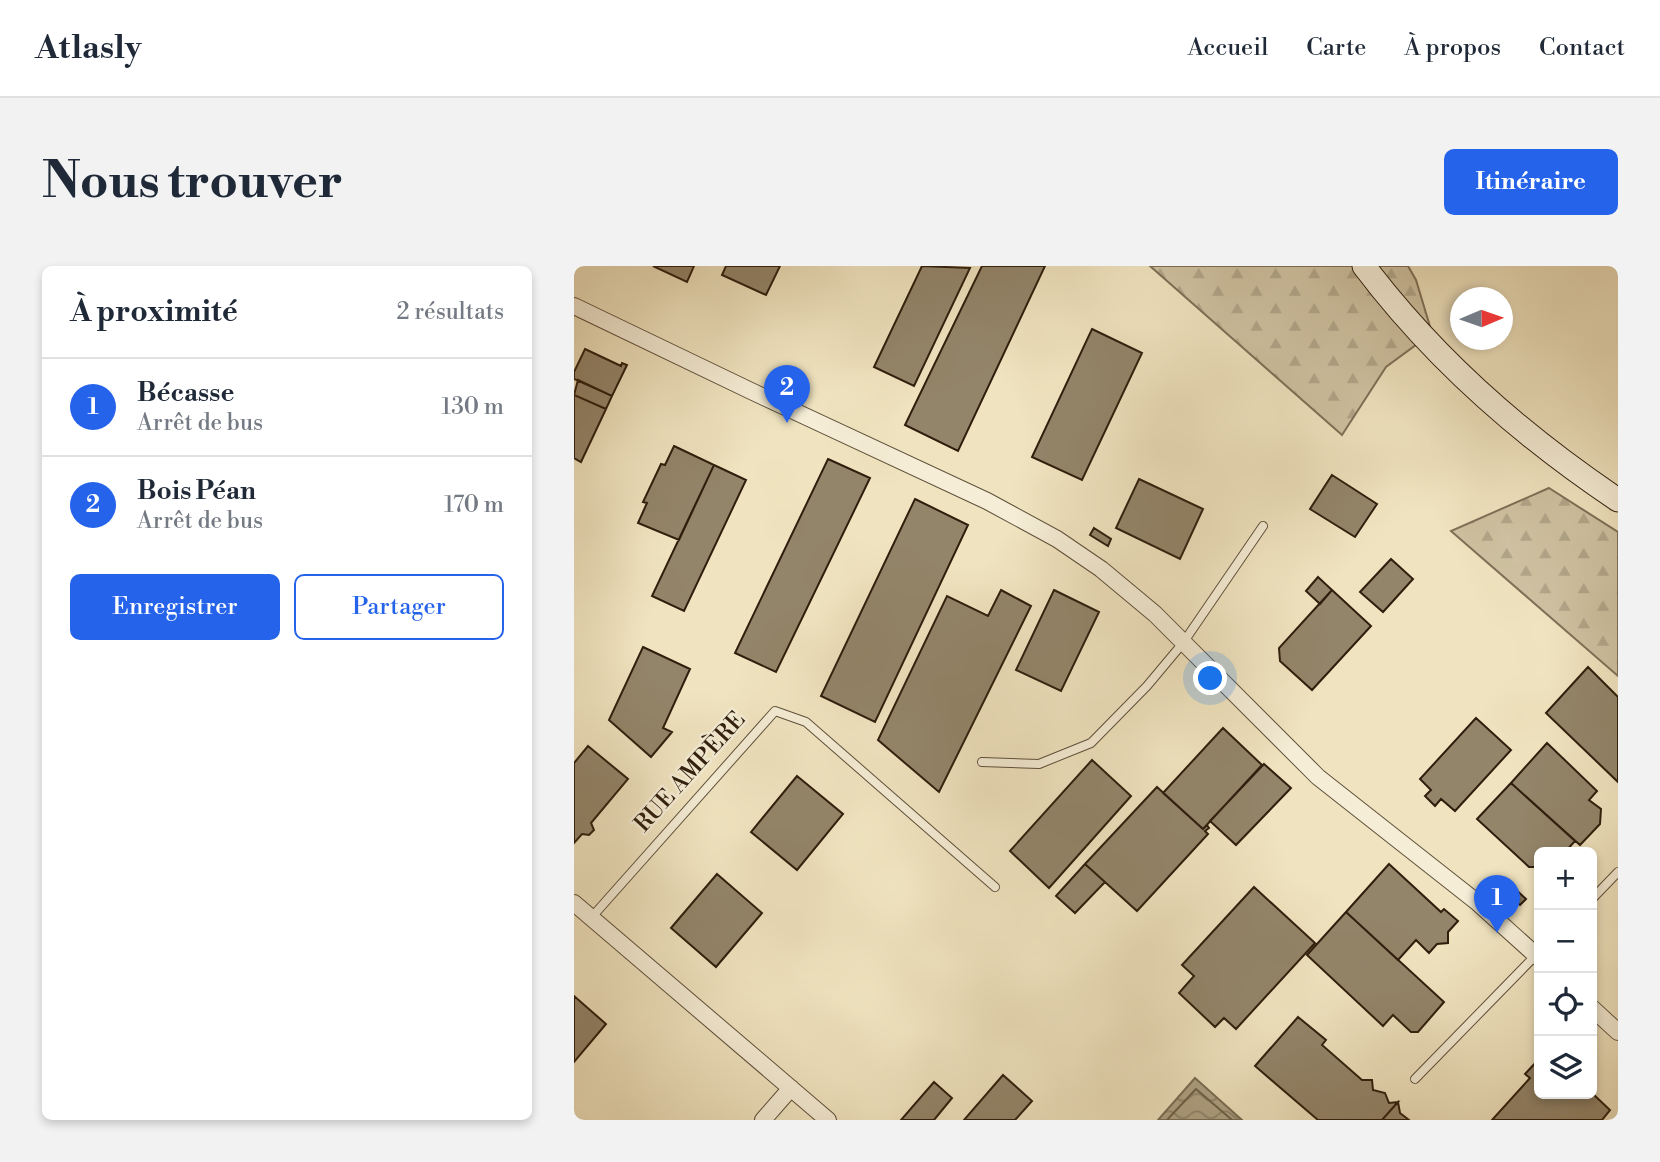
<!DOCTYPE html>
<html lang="fr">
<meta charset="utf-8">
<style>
body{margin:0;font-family:"Libre Bodoni",serif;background:#f2f2f3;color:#1f2937}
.controls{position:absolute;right:21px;bottom:21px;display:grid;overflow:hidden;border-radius:10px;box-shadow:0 4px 10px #0003}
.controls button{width:63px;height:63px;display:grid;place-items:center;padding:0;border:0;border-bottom:2px solid #e0e1e3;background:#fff;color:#1f2937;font:35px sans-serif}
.compass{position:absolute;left:876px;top:21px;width:63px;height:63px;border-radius:50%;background:#fff;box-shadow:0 4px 10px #0003;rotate:88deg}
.you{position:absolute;left:637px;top:413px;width:24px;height:24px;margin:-18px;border:5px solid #fff;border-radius:50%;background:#1a73e8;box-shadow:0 0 0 10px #1a73e833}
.badge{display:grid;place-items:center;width:46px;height:46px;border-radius:50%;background:#2563eb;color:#fff;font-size:23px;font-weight:700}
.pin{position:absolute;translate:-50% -58px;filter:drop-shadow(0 2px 4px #0008)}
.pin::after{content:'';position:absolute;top:37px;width:24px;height:21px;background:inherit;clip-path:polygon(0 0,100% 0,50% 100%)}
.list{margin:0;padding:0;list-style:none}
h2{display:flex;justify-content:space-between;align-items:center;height:91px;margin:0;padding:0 28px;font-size:30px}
h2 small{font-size:23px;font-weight:400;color:#747a83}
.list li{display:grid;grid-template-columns:46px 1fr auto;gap:21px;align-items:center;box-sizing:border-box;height:98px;padding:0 28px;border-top:2px solid #e0e1e3}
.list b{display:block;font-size:26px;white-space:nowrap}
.list p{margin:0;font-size:23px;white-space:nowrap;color:#747a83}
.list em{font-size:23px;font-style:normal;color:#747a83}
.actions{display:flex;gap:14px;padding:21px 28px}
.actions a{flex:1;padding:16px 0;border:2px solid #2563eb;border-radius:10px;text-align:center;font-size:24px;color:#2563eb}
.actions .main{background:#2563eb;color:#fff}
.icon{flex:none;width:38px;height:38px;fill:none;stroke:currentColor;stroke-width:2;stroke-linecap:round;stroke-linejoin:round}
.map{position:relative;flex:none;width:1044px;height:854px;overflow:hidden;border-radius:10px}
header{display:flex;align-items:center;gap:42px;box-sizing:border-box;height:98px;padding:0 35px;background:#fff;border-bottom:2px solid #e0e1e3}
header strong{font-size:33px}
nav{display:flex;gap:38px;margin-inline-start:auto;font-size:24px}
.intro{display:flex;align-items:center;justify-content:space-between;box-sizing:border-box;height:168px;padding:0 42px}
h1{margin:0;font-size:49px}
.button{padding:18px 32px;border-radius:10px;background:#2563eb;color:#fff;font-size:24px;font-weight:700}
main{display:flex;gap:42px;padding:0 42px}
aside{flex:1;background:#fff;border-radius:10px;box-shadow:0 4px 10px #0003}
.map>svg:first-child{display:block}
.forest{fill:url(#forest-firs);stroke:#7f7058;stroke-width:2}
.water{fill:url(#water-waves);stroke:#7b6d54;stroke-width:2}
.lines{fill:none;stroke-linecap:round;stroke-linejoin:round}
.shore{stroke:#6e6048;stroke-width:2}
.building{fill:#93856a;stroke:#2f1e0d;stroke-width:2}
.service-casing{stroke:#5f503a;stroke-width:10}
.minor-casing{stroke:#5f503a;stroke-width:18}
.secondary-casing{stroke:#2f1e0d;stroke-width:25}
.service{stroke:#f5edd6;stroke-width:8}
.minor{stroke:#f5edd6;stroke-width:16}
.secondary{stroke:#f5edd6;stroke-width:23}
.labels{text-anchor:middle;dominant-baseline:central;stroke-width:5;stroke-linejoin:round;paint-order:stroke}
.street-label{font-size:23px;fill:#2f1e0d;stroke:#f5edd6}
</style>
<header>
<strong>Atlasly</strong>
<nav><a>Accueil</a><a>Carte</a><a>À propos</a><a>Contact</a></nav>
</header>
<div class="intro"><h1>Nous trouver</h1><a class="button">Itinéraire</a></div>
<main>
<aside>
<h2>À proximité<small>2 résultats</small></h2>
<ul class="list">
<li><span class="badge">1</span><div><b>Bécasse</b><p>Arrêt de bus</p></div><em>130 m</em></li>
<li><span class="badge">2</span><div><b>Bois Péan</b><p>Arrêt de bus</p></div><em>170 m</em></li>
</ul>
<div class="actions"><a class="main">Enregistrer</a><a>Partager</a></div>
</aside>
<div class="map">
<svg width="1044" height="854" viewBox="0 0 1044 854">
<defs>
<pattern id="forest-firs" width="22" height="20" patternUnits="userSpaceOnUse" patternTransform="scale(1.75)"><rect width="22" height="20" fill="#cfc2a2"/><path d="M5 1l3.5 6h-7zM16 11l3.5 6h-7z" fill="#b2a68a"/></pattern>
<pattern id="water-waves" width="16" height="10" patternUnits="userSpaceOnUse" patternTransform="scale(1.75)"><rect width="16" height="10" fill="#aea183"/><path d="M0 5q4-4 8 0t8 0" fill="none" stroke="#8e836a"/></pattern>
</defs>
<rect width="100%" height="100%" fill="#f0e4c0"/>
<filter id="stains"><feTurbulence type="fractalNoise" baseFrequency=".00286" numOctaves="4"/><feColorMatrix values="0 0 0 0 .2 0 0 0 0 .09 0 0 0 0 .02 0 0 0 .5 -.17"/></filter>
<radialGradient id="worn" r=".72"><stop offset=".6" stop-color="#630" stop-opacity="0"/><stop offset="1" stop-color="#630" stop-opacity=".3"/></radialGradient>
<!-- forest -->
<path class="forest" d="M576 0H834L842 14 858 67 812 101 768 169Z
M975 222 1044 266V410L877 265Z"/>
<!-- water -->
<path class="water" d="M621 812 668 854H669H584Z"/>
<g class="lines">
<!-- shore -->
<path class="shore" d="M593 854 622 823 658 854"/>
</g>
<!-- building -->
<path class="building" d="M79 0H120L113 16Z
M152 0H206L192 29 148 9Z
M348 0 396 2 340 120 300 101Z
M408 0H471L384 185 331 159Z
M518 63 568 87 508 214 458 191Z
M11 83 47 100 48 97 53 99 38 130 0 113V106Z
M4 114 38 130 32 143 0 129Z
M0 129 32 143 7 196 0 192Z
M100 180 140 199 105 274 64 257 73 237 69 236 87 198 91 199Z
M254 193 296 212 202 406 161 387Z
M140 199 172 214 110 345 78 330Z
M758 209 803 238 781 271 736 243Z
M565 213 629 243 606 293 542 262Z
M341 233 394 259 301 456 247 430Z
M520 262 537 273 534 280 516 269Z
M817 293 839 313 809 346 786 326Z
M744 311 758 324 746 338 732 325Z
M427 324 457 340 365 526 304 474 373 330 414 350Z
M480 324 525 346 487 425 442 404Z
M758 324 797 360 738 424 706 395 705 382Z
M69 381 116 403 89 462 98 466 77 491 35 454Z
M1014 401 1044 431V516L972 447Z
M902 452 937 484 881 545 867 533 861 540 851 530 857 524 846 513Z
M649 462 688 499 629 563 589 527Z
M973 477 1023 525 1015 534 1027 543 1026 558 1006 579 937 517Z
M14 480 54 513 17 557 20 564 15 569 8 568 0 577V497Z
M518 494 557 530 475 622 436 585Z
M690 498 717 522 662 579 636 555Z
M223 510 269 548 223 604 177 566Z
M937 517 1001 575 991 586H965V601H955L903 553Z
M583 521 629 563 633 559 635 562 631 565 634 568 563 645 511 598Z
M511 598 531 616 501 647 482 630Z
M815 598 867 646 870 643 884 655 874 666V677L863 678 855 687 842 674 824 694 772 646Z
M143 608 188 647 142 701 97 662Z
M937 619 952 633 946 639 930 626Z
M680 621 741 677 662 763 650 752 641 761 605 727 620 710 608 699Z
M772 646 870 736 844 766H837L819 749 809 760 733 689Z
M0 730 32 758 0 796Z
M724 751 752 774 748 779 788 814H798L799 824 811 827 815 837 824 836 808 854H744L681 800Z
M965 793V828L1018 827 1036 844 1028 854H918L956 812 951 808Z
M429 809 458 835 441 854H390Z
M360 816 378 832 360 854H327Z
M824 836 826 847 835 854H808Z"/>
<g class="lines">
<defs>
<path id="service" d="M408 496 465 498 517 477 573 420 609 377 689 260
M1018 633 1044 606
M17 652 201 445 232 456 421 621
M841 813 963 688"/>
<path id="minor" d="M0 40 177 125 413 235 483 273 527 303 581 348 744 511 904 637 965 692
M0 637 254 854
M1018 742 1044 766
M189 854 217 822"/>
<path id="secondary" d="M790 0C861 94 947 169 1044 234"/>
</defs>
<!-- service casing -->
<use href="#service" class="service-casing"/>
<!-- minor casing -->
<use href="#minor" class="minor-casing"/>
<!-- secondary casing -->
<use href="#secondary" class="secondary-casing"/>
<!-- service -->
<use href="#service" class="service"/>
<!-- minor -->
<use href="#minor" class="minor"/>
<!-- secondary -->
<use href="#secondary" class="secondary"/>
</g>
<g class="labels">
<!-- street labels -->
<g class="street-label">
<text transform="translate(116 506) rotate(-48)">RUE AMPÈRE</text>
</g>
</g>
<rect width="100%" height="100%" filter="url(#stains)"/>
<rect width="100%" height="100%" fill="url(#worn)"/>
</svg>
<div class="controls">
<button>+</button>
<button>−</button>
<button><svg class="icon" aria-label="locate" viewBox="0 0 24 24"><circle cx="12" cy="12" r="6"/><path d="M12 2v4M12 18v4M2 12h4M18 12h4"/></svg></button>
<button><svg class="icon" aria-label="layers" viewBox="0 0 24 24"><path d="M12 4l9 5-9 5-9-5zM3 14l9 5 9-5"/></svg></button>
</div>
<svg class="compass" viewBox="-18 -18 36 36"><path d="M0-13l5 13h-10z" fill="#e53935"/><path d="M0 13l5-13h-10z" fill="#747a83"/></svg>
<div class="you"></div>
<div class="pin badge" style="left:923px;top:667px">1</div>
<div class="pin badge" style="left:213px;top:157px">2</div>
</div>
</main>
